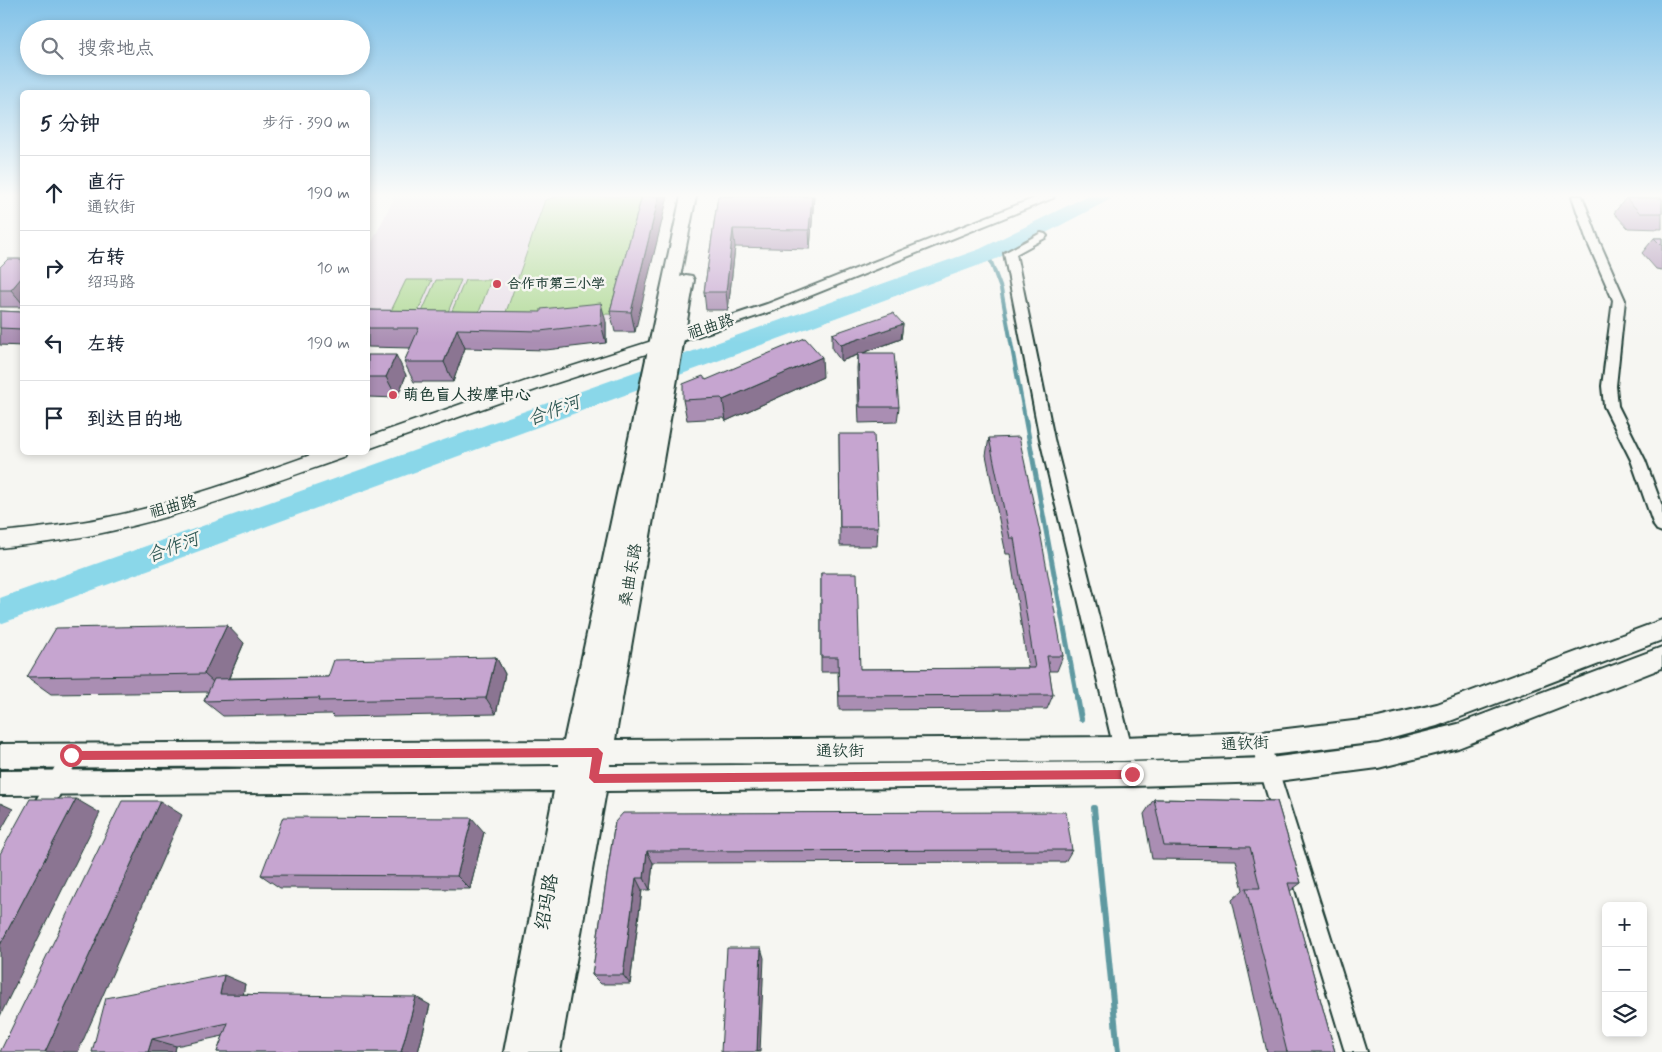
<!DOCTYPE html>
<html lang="zh">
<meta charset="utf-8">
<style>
body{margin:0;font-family:Mynerve,"LXGW WenKai TC",sans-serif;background:#f2f2f3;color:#1f2937}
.controls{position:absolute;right:15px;bottom:15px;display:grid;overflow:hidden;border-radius:8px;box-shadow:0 2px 8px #0003}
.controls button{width:45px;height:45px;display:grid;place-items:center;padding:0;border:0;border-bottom:1px solid #e0e1e3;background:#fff;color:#1f2937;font:25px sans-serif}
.stop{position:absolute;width:15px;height:15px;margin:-11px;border:4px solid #d1495b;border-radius:50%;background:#fff}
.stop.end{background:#d1495b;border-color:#fff;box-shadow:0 1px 5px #0008}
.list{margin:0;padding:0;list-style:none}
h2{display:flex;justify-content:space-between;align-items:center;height:65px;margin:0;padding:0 20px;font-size:21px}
h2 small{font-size:16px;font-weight:400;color:#747a83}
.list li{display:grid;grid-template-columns:32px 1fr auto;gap:15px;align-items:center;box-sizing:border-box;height:75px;padding:0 20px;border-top:1px solid #e0e1e3}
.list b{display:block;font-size:19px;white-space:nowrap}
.list p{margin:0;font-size:16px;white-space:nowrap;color:#747a83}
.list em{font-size:16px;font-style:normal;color:#747a83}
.icon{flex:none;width:28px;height:28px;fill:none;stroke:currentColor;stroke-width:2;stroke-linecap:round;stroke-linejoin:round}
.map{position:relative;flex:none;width:1662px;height:1052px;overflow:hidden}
.search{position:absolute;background:#fff;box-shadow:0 2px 8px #0003;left:20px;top:20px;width:350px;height:55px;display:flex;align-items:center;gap:12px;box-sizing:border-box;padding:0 18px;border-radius:28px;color:#747a83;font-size:19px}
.panel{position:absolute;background:#fff;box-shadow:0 2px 8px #0003;left:20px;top:90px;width:350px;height:365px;border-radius:8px}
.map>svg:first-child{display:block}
.built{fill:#e8dee8}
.green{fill:#b0d996;stroke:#688b65}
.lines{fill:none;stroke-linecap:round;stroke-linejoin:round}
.stream-far2{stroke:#5f99a1;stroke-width:4}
.stream-far1{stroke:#5f99a1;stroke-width:5}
.stream{stroke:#5f99a1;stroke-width:6}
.river{fill:#8ad7e9;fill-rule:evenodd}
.minor-casing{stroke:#1f3d34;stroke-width:4}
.tertiary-casing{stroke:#1f3d34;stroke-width:3}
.secondary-casing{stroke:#1f3d34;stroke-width:4}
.minor{fill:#f6f6f2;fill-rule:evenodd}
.tertiary{fill:#f6f6f2;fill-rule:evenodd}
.secondary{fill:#f6f6f2;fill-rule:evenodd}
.wall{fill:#aa8eb3;stroke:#1f3d34}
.shaded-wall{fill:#8b7492;stroke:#1f3d34}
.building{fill:#c6a5d0;stroke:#1f3d34}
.route{fill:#d1495b}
.poi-dot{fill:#d1495b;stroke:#f6f6f2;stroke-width:2}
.labels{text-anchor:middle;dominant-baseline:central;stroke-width:5;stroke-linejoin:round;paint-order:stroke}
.far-poi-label{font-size:14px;font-weight:bold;fill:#1f3d34;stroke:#f6f6f2;text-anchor:start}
.street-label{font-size:16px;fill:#1f3d34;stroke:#f6f6f2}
.poi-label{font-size:16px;font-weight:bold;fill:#1f3d34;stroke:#f6f6f2;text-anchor:start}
.water-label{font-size:18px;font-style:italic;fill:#345c58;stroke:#f6f6f2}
.near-street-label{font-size:19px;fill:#1f3d34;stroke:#f6f6f2}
</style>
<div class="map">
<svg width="1662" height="1052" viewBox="0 0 1662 1052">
<rect width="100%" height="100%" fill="#f6f6f2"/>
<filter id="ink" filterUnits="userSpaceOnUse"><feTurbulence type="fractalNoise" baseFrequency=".02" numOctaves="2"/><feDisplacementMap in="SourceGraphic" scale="10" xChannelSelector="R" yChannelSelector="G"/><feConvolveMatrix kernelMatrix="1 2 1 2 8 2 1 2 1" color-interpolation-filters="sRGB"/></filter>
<g filter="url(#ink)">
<!-- built -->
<path class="built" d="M395 196H649L616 320 368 319V250Z"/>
<!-- green -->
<path class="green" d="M561 196 646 197 616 314 505 315 545 200Z
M406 280H432L418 311H391Z
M436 280H461L448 312H422Z
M465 280H491L479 312 452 311Z"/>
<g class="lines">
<!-- stream-far2 -->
<path class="stream-far2" d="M988 254 1001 289 1025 418"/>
<!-- stream-far1 -->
<path class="stream-far1" d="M1025 417 1077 698"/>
<!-- stream -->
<path class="stream" d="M1077 697 1081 719
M1094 808 1118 1052"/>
<!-- river -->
<path class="river" d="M1087 196H1112L1109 200 996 259 0 624V598L980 249Z"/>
<defs>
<path id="minor" d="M1040 196H1054L1053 198 775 310 679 342 675 343 669 339 671 336 767 304Z
M1572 196H1582L1599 241 1625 300 1616 386 1618 406 1645 460 1662 506V532L1657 530 1654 526 1631 460 1604 406 1602 386 1613 300 1587 241Z
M1041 233 1045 234 1047 236 1045 238 1016 254 1054 439 1132 749 1129 755 1123 757 1117 755 1114 749 1040 439 1004 253Z
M1261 736 1267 738 1270 744 1367 1052H1345L1252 744 1255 738Z
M71 747 77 749 80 755 77 761 45 823 38 825 31 823 29 816 31 809 65 749Z"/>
<path id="tertiary" d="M674 334 680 335 682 339 680 343 544 387 368 449V437L532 379Z
M319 452H348L346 457C274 482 202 509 128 527 86 538 43 543 0 548V532C43 528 85 523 127 513 193 497 256 474 319 452Z"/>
<path id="secondary" d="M681 196H696L680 277 686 275 692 276 694 280 615 740 1123 737 1261 732 1378 718 1437 704 1662 620V640L1437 726 1378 742 1261 756 1123 761 610 764V766L1132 762 1270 758 1378 744 1458 724 1662 647V668L1458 748 1378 768 1270 782 1132 786 606 791 560 1052H504L554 791 0 795V771L559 766V764L0 768V744L564 741Z"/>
</defs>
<!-- minor casing -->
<use href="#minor" class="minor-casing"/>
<!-- tertiary casing -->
<use href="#tertiary" class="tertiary-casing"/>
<!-- secondary casing -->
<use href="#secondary" class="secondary-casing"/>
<!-- minor -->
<use href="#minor" class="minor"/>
<!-- tertiary -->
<use href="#tertiary" class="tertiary"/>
<!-- secondary -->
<use href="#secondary" class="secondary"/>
</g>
<!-- wall -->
<path class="wall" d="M642 196 635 332H615L610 311Z
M718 196H814L810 249 735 247 728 310H706L704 292Z
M1626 198H1662V229L1628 228 1614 213Z
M1654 238H1662V270L1656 269 1642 253Z
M22 259V307H0V267Z
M368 310 606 322V343L546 350 465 348 453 382H414L404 362 411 348 368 347Z
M0 311 22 312V346L0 345Z
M903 324 901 339 863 353 899 407 897 422 859 423 857 368 858 355 841 361 832 349V334Z
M368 355 406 375 397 398 368 397Z
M823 377 726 421 724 418 687 420 683 400 706 380Z
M839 434 878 527 877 546H840Z
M989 438 1063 656 1057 671H1049L1053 695 1047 709 839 710 838 672H821V573L860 669 1028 668 1010 554H1006L986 455Z
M244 643 229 678 328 677 496 657 505 674 496 714 334 717 331 714 223 716 204 701 208 692 51 694 27 677Z
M1154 799 1277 801 1301 883 1290 891 1335 1052H1267L1232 900 1243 890 1236 860 1152 859 1144 814Z
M615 822 1072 850 1065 862 653 863 650 890H642L630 984H601L592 975Z
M484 832 470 889 280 888 261 875Z
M245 984 243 994 430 1005 418 1052H217L223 1036 176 1046 175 1052H92Z"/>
<!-- shaded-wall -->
<path class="shaded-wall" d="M659 196H668L635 332 631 312Z
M812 196H814L810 249 809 230Z
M733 229 735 247 728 310 726 292Z
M22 277V303L11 290Z
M601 303 606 322V343L601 324Z
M903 324 901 339 841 361V345Z
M457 329 465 348 453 382 444 362Z
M396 355 406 375 397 398 386 377Z
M822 357 823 377 726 421 723 400Z
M227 625 244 643 223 691 204 674Z
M496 657 505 674 496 714 486 698Z
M76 799 100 813 0 1016V945Z
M160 801 182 815 78 1052H45Z
M0 803 13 809 0 832Z
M472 818 484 832 470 889 457 876Z
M647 851 653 863 650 890 644 878Z
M636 878 642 890 630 984 623 975Z
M761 948 764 958 760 1052H757Z
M224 975 245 984 242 1002 220 994Z
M416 997 430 1005 418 1052H401Z
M152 1039 176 1046 175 1052H148Z"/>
<!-- building -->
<path class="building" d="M642 196H659L631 312 610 311Z
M718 196H812L809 230 733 229 726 292H704Z
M1626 198H1662V213H1640Z
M1654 238H1662V246Z
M8 259H22V277L11 290H0V267Z
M601 303V324L540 331 457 329 444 362H404L419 328H368V310L541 312V309Z
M0 311 22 312V329L0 328Z
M893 313 903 324 841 345 832 334Z
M805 338 822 357 723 400 721 398 683 400V384L703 376 706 380Z
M858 353H894L899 407H860Z
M368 355H396L386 377H368Z
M839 434H874L878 527H840Z
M1019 437 1041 537 1063 656H1047L1053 695 839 696 838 657H821V573H857L860 669 1035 668 1014 538H1010L989 438Z
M227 625 204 674 27 677 56 628Z
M496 657 486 698 319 701 320 698 204 701 214 679 328 677 334 660Z
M30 799H76L0 945V854Z
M1154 799 1277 801 1301 883H1288L1335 1052H1287L1246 888H1260L1250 847 1164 846Z
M122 801H160L45 1052H0Z
M1066 812 1072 850 647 851 644 878H636L623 975H592L615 822 623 813Z
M283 817 472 818 457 876 261 875Z
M727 948H761L757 1052H721Z
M224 975 220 994 416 997 401 1052H217L228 1023 152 1039 148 1052H92L106 998Z"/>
</g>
<!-- sky -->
<linearGradient id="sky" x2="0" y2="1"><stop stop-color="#82c2e8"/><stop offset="0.57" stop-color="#fbfbf9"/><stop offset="1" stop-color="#fbfbf9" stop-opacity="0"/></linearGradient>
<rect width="1662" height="343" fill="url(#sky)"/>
<!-- route -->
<path class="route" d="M598 748 603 753 599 774 1132 770 1137 774 1132 779 594 783 589 778 592 757 71 760 66 755 71 751Z"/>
<!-- markers -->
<g class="poi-dot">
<circle cx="497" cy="284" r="5"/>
<circle cx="393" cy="395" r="5"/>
</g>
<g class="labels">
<!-- far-poi labels -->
<g class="far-poi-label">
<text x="507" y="284">合作市第三小学</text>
</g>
<!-- street labels -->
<g class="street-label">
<text transform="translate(711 327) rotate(-18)">祖曲路</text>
<text transform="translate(173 507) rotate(-15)">祖曲路</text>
<text transform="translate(631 575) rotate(-80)">桑曲东路</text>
<text transform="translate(1245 744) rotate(-3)">通钦街</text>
<text x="840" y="751">通钦街</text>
</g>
<!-- poi labels -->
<g class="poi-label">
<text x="403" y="395">萌色盲人按摩中心</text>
</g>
<!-- water labels -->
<g class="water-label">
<text transform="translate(554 411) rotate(-20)">合作河</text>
<text transform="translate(173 548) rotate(-20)">合作河</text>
</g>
<!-- near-street labels -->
<g class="near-street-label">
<text transform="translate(547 902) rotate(-80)">绍玛路</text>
</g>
</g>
</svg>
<div class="controls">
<button>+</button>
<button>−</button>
<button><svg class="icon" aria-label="layers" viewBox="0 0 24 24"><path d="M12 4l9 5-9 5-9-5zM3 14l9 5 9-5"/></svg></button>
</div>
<div class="stop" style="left:71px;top:755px"></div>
<div class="stop end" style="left:1132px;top:774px"></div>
<div class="search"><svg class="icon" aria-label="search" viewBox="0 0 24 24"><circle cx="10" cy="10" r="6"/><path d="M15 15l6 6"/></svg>搜索地点</div>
<section class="panel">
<h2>5 分钟<small>步行 · 390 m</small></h2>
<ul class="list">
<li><svg class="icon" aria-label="ahead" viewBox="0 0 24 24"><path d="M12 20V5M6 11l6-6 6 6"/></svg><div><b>直行</b><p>通钦街</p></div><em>190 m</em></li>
<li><svg class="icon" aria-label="right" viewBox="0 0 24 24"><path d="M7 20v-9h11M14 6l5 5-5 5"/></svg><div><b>右转</b><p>绍玛路</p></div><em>10 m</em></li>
<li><svg class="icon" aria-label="left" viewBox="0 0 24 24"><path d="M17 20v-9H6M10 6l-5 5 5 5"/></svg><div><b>左转</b></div><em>190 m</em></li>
<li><svg class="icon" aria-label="arrive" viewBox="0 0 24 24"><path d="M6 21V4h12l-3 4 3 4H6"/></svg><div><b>到达目的地</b></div></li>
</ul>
</section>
</div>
